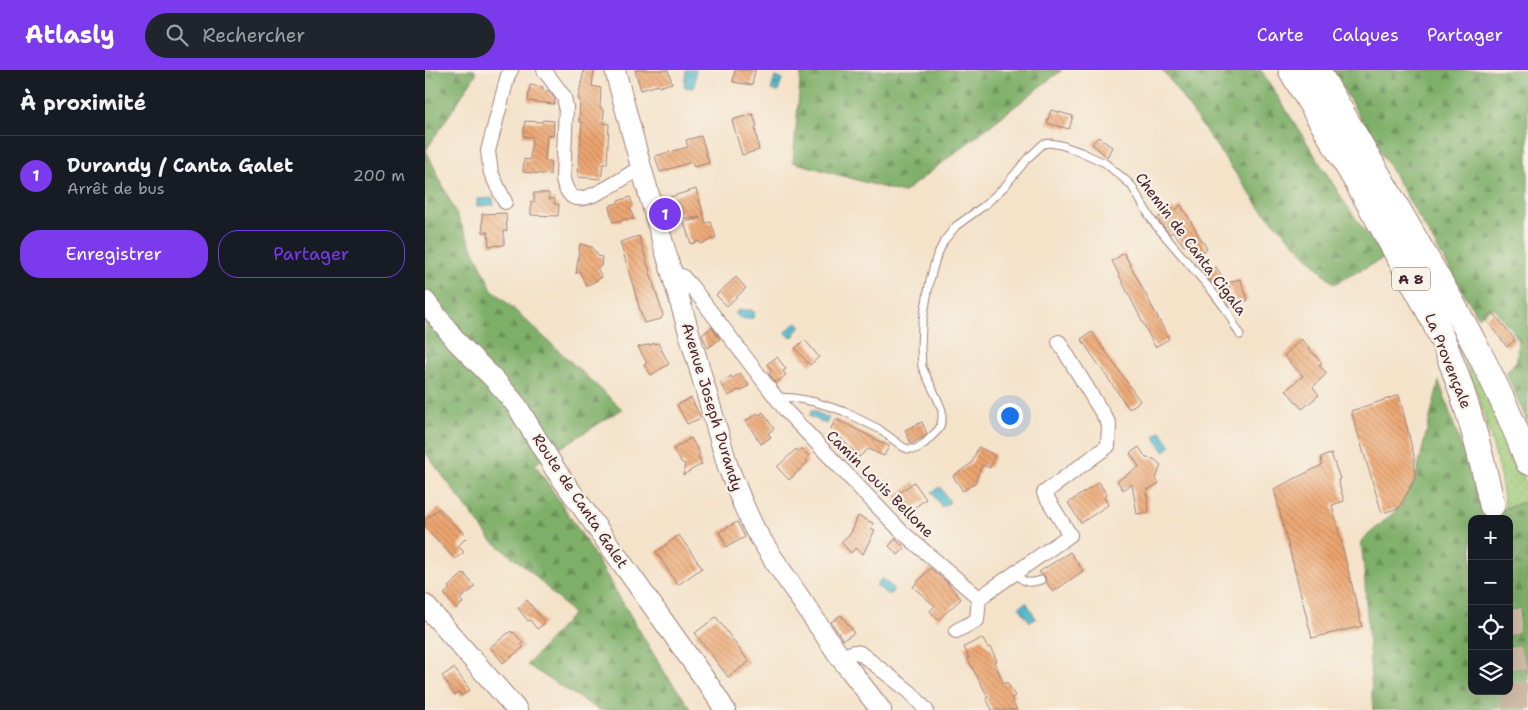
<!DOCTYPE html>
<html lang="fr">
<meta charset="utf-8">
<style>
body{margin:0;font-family:"Shantell Sans",sans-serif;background:#20242c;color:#f1f3f6}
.controls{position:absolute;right:15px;bottom:15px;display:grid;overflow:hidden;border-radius:10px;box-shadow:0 5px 20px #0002}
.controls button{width:45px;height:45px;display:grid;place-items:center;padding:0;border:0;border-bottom:1px solid #363941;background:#171b24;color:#f1f3f6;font:25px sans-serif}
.you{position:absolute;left:584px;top:345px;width:18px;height:18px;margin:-12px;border:4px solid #fff;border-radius:50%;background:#1a73e8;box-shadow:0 0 0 8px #1a73e833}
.badge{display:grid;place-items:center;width:32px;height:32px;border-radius:50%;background:#7c3aed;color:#fff;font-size:16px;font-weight:700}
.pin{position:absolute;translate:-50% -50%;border:2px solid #fff;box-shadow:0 1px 5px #0006}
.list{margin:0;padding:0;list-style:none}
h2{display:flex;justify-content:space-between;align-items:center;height:65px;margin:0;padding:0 20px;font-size:21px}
h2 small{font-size:16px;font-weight:400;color:#9ea1a6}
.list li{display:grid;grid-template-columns:32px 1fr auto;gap:15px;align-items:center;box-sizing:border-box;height:80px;padding:0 20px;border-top:1px solid #363941}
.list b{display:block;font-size:19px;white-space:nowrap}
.list p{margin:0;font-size:16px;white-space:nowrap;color:#9ea1a6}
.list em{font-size:16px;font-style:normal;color:#9ea1a6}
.actions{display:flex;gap:10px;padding:15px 20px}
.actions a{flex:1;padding:11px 0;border:1px solid #7c3aed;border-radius:20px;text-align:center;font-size:18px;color:#7c3aed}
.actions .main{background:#7c3aed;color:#fff}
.icon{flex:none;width:28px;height:28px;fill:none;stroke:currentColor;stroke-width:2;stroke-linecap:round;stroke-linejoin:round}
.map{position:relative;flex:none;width:1103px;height:640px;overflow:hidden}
header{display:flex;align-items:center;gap:30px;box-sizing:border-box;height:70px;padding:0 25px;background:#7c3aed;color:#fff}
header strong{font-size:24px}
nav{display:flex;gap:28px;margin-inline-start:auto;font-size:18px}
.search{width:350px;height:45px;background:#20242c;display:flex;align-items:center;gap:12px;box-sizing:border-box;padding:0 18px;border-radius:28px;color:#9ea1a6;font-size:19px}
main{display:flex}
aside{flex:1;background:#171b24}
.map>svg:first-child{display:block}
.grass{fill:url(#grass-dots);stroke:#747552}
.forest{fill:url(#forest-firs);stroke:#64674a;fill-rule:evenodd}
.water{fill:url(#water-ripples);stroke:#4c6c7a}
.building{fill:url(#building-back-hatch)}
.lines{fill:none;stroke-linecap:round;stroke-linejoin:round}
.highway-tunnel{stroke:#d2bba9;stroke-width:25;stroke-dasharray:25 12;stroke-linecap:butt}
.lane-casing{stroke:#9f807a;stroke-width:9}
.street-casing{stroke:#9f807a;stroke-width:16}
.secondary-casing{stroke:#9f807a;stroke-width:22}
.highway-casing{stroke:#9f807a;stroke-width:27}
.lane{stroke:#fff;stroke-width:7}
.street{stroke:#fff;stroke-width:14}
.secondary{stroke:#fff;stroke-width:20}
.highway{stroke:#fff;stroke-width:25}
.labels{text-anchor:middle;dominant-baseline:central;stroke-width:4.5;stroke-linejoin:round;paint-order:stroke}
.shield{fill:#f7f3e8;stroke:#7e5f64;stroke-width:1}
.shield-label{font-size:14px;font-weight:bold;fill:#4a1f2b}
.street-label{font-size:15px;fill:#4a1f2b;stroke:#f7f3e8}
</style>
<header>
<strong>Atlasly</strong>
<div class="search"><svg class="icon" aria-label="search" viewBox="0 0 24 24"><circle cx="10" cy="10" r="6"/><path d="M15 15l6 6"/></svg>Rechercher</div>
<nav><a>Carte</a><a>Calques</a><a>Partager</a></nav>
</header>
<main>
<aside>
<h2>À proximité<small></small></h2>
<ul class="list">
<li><span class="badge">1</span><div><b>Durandy / Canta Galet</b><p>Arrêt de bus</p></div><em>200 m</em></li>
</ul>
<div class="actions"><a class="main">Enregistrer</a><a>Partager</a></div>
</aside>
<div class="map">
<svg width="1103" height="640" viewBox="0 0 1103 640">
<defs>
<pattern id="grass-dots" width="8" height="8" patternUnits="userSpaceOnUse" patternTransform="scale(1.25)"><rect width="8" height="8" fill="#9ecb78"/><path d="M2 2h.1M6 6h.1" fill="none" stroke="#8aae68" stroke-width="1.8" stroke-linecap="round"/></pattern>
<pattern id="forest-firs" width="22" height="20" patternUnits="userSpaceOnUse" patternTransform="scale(1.25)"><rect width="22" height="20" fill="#7eaf68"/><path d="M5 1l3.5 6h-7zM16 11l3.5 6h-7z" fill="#698e56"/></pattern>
<pattern id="water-ripples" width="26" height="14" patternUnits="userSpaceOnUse" patternTransform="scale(1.25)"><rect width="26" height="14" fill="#4eb8ca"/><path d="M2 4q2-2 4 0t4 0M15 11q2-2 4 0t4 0" fill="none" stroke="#4395a4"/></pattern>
<pattern id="building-back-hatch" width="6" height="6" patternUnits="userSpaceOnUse" patternTransform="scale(1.25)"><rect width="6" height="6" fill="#eda56f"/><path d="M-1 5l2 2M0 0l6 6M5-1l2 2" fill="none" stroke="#c2865b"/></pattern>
</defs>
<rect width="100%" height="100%" fill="#f7f3e8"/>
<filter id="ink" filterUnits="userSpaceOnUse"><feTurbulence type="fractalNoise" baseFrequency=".02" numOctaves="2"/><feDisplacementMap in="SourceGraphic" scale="10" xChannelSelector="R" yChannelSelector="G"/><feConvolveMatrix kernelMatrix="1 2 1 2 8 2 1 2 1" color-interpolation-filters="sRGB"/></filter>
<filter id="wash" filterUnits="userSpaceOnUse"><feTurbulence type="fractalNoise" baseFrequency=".0096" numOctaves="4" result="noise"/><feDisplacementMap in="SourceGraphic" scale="20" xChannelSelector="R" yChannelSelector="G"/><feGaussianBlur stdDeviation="1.12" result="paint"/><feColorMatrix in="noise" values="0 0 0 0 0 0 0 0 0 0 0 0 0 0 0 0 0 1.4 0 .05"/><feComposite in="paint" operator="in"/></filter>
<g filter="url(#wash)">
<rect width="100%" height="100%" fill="#f4e2c9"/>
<!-- grass -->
<path class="grass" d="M1023 244 1092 387 1103 421V431L1080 438C1076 399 1062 352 1049 315 1040 292 1029 270 1019 247Z"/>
<!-- forest -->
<path class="forest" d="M0 0H50L51 4 1 80 67 219 197 339 110 394 159 468 240 603 267 640H174L102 595 148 544 104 500 66 470 0 382Z
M376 0H637L478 123 368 92Z
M736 0H836L922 136 959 188 909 214 835 138 739 2Z
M907 0H1103V353L1081 303 1092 290 1093 269 1068 237 1053 247Z
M1014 311 1045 402 1058 445 1103 431V640H1079V638L1059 640H948L939 499 936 471 974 438 990 409ZM1047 449H1084V621H1047Z"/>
<!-- water -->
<path class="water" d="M261 0H271L269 18 259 17Z
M350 7 357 9 353 22 346 20Z
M68 128 69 135 52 136V129Z
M313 240H326L330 243 328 248C320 250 314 249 310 243Z
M372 252 376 257 369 263 370 265 368 267 367 266 365 267 360 262Z
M387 340 404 348 401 354 384 346Z
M736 361 746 376 739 381 729 366Z
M515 417 525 432 517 437 507 422Z
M457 508 468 518 467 523 462 524 451 515Z
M601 532 611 548 605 552 594 537Z"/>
<g id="blocks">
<!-- building -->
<path class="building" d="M159 0H169L167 16 176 18 175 37 179 41 178 53 184 54 182 94H178L176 109 153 107 157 52H154L155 30 153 29Z
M210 0H243L247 13 234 17 233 15 216 20Z
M310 0H330L327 15 308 12Z
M105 15 118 17 117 20 124 21 130 29 129 34 103 31Z
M626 40 648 46 644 59 622 53Z
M328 44 332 57 330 58 334 80 317 85 307 50Z
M118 50 129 51 128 66 122 65 120 91H126L125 105 98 102 99 89 105 90 107 67 98 66 100 51 117 52Z
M276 66 284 93 269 97 267 92 235 102 230 86 263 77 261 70Z
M673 67 687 77 682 87 667 74Z
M271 119 281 153 286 152 291 168 275 174V171L266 174 259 152 275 148H258L256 141 251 142V141H249L245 127Z
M109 123H124V129H130L129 134H134L133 146 106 145V131L109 132Z
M205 127 208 135 205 138 209 149H198L197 151 188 152 184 137H186V135L193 133V131Z
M756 135 782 179 773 185 763 173 759 176 748 162 745 164 732 149 746 137 749 141Z
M81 143 82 161H79V175L64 176 63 162H58L57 144Z
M214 166 238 245 236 249 219 253 195 172Z
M155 174 167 177 173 186 177 187 176 196 172 198 177 207 162 216 154 201 151 204Z
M699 183 744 269 730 277 687 191Z
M791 197 798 208 788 214 779 204Z
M311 207 321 218 302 236 291 225Z
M815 209 823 230 812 235 803 213Z
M1068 242 1090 270 1082 277 1060 248Z
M287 257 295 269 283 278 277 265Z
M667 262 715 331 704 339 656 269Z
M876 269 897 293 894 296 902 303 888 317 894 325 877 339 861 320 878 306 859 286Z
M380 270 394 287 385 295 370 278Z
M233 273 244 294 226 305 219 295 222 293 213 277Z
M352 287 361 299 358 301 361 305 351 313 344 304 347 301 342 294Z
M315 303 324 315 316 321 313 320 304 326 295 313 306 306 308 308Z
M974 325 989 386 990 409 974 438 957 443 926 341Z
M266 328 276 348 262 354 252 335Z
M338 342 349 359 343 363 346 367 336 374 321 351 332 343 334 345Z
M411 349 464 376 459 386 443 379 434 387 406 358Z
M497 352 502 364 497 368 486 374 480 360Z
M266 368 275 384 273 386 277 394 258 405 260 394 256 392 248 379Z
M553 377 570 385 565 398 558 395 556 397 550 413 538 421 528 406 547 393Z
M714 377 721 388 729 389 736 395 731 409 734 413 721 421 724 442 712 444 707 414 698 420 692 411 714 397 705 383Z
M376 378 384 386 381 390 383 392 364 410 352 397 371 379 373 381Z
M906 384 913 403 915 409 913 410 919 431 907 435 937 556 887 568 849 419 897 395 896 387Z
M489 412 501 429 481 444 469 427Z
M674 412 682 425 679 427 683 435 656 453 643 433Z
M14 438 42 467 33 476 39 482 30 489 0 458V450Z
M433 446 448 453 446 458 450 460 438 484 431 478 426 483 416 472 426 463Z
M312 452 320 467 302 477 294 462Z
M254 465 277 498 253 515 231 482Z
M470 469 480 478 473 485 464 476Z
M645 482 658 501 628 522 621 512 620 506 614 502Z
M505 498 523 513 536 529 513 550 505 541 510 536 488 517Z
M39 503 50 517 35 529 38 533 31 539 19 524 25 519 23 517Z
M102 530 120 553 112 559 105 550 103 551 93 538Z
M416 545 429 563 418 570 406 552Z
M291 547 324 592 303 607 270 563Z
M86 561 87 563 89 562 98 573 96 574 99 577 78 593 65 577Z
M557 568 563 578 565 577 572 591 569 592 579 614 582 612 590 626 586 628 592 640H567L561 628 563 627 542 588H544L539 577Z
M29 598 45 620 36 626 34 622 30 625 17 606Z"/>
</g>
</g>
<g filter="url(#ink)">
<use href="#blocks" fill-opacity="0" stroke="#9f807a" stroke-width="1"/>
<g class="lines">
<!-- highway-tunnel -->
<path class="highway-tunnel" d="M1084 539 1090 604V640"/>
<defs>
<path id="lane" d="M351 327 369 328 390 332 418 341 454 359 478 377 483 379H491L500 373 514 359 517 350V340L512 328 497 297 496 278 497 255 505 210 511 188 519 171 531 156 560 135 580 116 602 89 618 74 625 73 636 75 656 82 680 93 698 108 706 115 728 152 787 221 802 241 815 265
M591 503C598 513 605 514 616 510"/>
<path id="street" d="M119 0 139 27 141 37 138 110C140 116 142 123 148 127 163 135 202 105 216 97
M80 132 66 103 63 81 83 5 86 0
M248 204 257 206 267 217 362 342 477 462 554 528 645 465 619 423 683 376 684 354 634 272
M531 561 552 550 554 528
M415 587 429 582 435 583 485 622 501 640"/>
<path id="secondary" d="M190 0 216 97 303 397 318 434 329 458 349 490 415 587 456 640
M0 231 32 272 71 311 92 336 130 399 286 618 300 640
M0 535 92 640"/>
<path id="highway" d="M866 0C903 62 940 124 974 187 992 219 1011 251 1024 286 1043 334 1056 384 1067 435
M892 0C926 59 961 118 995 178 1036 247 1075 316 1103 392"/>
</defs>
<!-- lane casing -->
<use href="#lane" class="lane-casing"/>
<!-- street casing -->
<use href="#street" class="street-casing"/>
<!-- secondary casing -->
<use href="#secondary" class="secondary-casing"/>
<!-- highway casing -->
<use href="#highway" class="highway-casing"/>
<!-- lane -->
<use href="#lane" class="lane"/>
<!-- street -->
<use href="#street" class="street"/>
<!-- secondary -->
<use href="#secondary" class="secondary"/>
<!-- highway -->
<use href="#highway" class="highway"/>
</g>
</g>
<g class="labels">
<!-- shield labels -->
<rect class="shield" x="967" y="197.5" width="38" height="23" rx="4"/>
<g class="shield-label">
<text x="986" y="209">A 8</text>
</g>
<!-- street labels -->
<g class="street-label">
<text transform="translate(766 174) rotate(53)">Chemin de Canta Cigala</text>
<text transform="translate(1023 291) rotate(68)">La Provençale</text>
<text transform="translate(287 337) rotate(73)">Avenue Joseph Durandy</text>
<text transform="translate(455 414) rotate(45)">Camin Louis Bellone</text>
<text transform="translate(155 431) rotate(56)">Route de Canta Galet</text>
</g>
</g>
</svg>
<div class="controls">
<button>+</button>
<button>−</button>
<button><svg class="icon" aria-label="locate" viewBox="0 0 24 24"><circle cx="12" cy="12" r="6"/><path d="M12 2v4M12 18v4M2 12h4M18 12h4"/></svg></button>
<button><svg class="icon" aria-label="layers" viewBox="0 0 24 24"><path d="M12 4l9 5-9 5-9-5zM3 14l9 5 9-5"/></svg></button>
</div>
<div class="you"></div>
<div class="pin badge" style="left:240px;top:144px">1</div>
</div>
</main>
